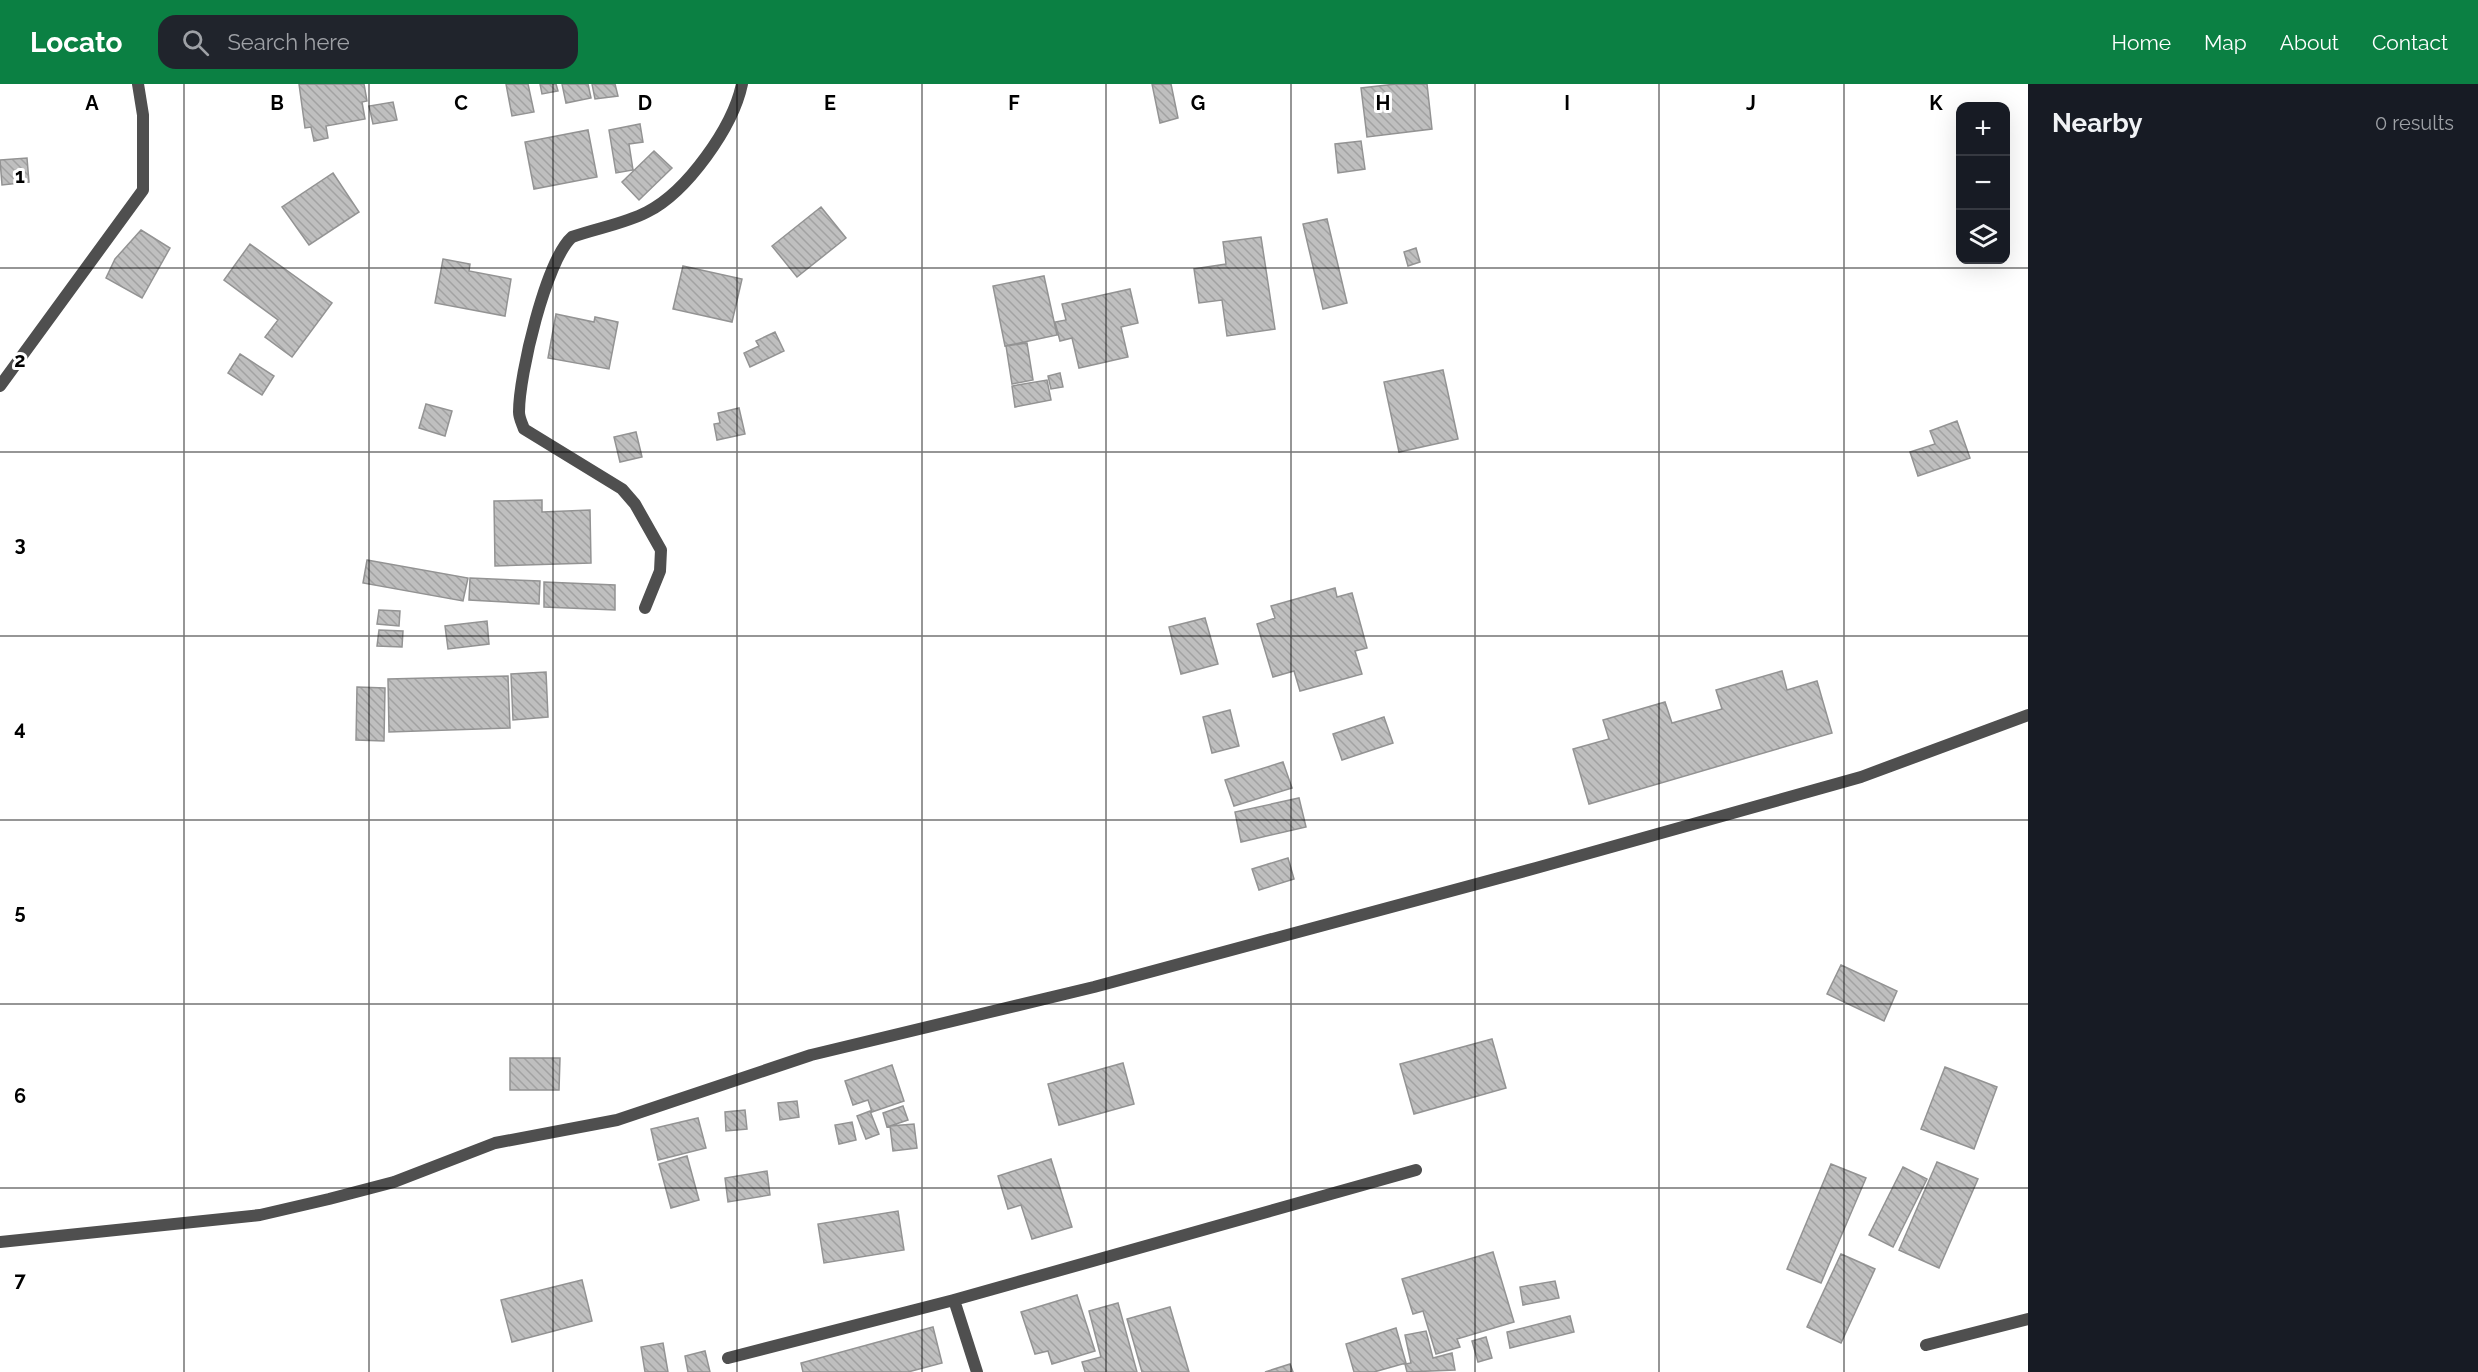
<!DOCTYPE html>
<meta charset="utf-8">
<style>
body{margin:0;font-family:Raleway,sans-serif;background:#20242c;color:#f1f3f6}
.controls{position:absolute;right:18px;top:18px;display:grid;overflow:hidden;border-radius:12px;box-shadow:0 6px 24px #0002}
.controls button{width:54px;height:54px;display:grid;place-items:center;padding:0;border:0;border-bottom:2px solid #363941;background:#171b24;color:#f1f3f6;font:30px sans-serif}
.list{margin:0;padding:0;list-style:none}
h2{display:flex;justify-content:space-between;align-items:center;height:78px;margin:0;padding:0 24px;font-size:26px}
h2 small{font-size:20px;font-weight:400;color:#9ea1a6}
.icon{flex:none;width:33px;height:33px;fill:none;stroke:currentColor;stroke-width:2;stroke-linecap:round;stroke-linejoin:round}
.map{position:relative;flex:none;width:2028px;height:1288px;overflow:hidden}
header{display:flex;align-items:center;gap:36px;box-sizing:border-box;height:84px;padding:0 30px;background:#0b8043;color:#fff}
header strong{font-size:28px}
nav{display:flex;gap:33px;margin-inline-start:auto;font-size:21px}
.search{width:420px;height:54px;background:#20242c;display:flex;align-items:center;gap:15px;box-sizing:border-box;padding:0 21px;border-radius:18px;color:#9ea1a6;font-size:22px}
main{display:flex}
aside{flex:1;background:#171b24}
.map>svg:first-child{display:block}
.building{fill:url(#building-back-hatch);stroke:#939393;stroke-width:1.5}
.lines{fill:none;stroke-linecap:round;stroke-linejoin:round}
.service{stroke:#4f4f4f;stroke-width:12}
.minor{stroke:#4f4f4f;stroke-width:12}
.grid{fill:none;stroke:#000;stroke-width:1.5;stroke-opacity:0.55}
.grid-label{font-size:20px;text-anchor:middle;font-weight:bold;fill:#000;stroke:#fff;stroke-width:6;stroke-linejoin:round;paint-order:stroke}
</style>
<header>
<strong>Locato</strong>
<div class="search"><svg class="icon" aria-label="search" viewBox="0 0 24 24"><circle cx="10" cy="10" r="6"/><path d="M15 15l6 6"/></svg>Search here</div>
<nav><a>Home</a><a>Map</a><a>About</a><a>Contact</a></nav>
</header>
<main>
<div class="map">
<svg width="2028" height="1288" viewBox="0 0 2028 1288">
<defs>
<pattern id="building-back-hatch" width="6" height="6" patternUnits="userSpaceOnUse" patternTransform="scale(1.5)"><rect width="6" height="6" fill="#bfbfbf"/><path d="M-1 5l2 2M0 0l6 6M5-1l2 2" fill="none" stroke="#a2a2a2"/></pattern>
</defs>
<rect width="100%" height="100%" fill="#fff"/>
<!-- building -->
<path class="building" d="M299 0H364L367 17 362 18 365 35 326 42 328 54 314 57 311 43 305 44Z
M506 0H528L534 28 512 32Z
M540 0H556L558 7 542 10Z
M562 0H588L591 14 566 19Z
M592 0H615L618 12 595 15Z
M1152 0H1171L1178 34 1160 39Z
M1396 0H1427L1432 45 1367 53 1361 4Z
M393 18 397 36 373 40 369 22Z
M640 40 643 58 629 60 633 86 616 89 609 46Z
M588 46 597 93 534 105 525 58Z
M1361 57 1365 85 1338 89 1335 60Z
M654 67 672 84 639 116 622 98Z
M27 74 29 98 2 101 0 76Z
M333 89 359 128 309 161 282 123Z
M821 123 846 154 797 193 772 162Z
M1327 135 1347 219 1323 225 1303 140Z
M141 146 170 164 142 214 106 194 115 175Z
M1261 153 1275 245 1227 252 1222 216 1199 219 1194 185 1226 180 1223 158Z
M250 160 332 219 292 273 265 253 278 236 224 196Z
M1416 164 1420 178 1408 182 1404 168Z
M443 175 470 180 469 187 511 195 505 232 435 219Z
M683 182 742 195 732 238 673 225Z
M1044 192 1057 251 1005 262 993 202Z
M1130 205 1138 239 1121 243 1128 273 1079 284 1072 254 1060 257 1055 238 1066 236 1062 220Z
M556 230 594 238 595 233 618 238 609 285 548 274Z
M775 248 784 267 750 283 744 269 759 262 756 257Z
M1027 259 1033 296 1012 300 1006 262Z
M240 270 274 292 262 311 228 289Z
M1443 286 1458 355 1399 368 1384 298Z
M1060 289 1063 303 1051 305 1048 292Z
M1047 296 1051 316 1015 323 1012 302Z
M426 320 452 327 445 352 419 344Z
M739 324 745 350 717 356 714 340 720 339 718 329Z
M1957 337 1970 374 1918 392 1910 368 1935 360 1930 347Z
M636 348 642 373 620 378 614 353Z
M542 416V428L590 426 591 479 495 482 494 417Z
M367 476 468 494 463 517 363 499Z
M470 494 540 497 539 520 469 516Z
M544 498 615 501V526L544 523Z
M1335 504 1337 513 1352 509 1367 564 1355 567 1362 590 1300 607 1294 587 1273 593 1257 540 1275 534 1271 522Z
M379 526 400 527 399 542 377 540Z
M1205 534 1218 580 1181 590 1169 543Z
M487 537 489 560 448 565 445 542Z
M379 546 403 547 402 563 377 562Z
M1782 587 1787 606 1817 597 1832 649 1589 720 1573 665 1609 655 1603 636 1665 618 1672 639 1722 625 1716 606Z
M546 588 548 633 513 636 511 590Z
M508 592 510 644 389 648 388 595Z
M357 603 385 604 384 657 356 656Z
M1230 626 1239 662 1212 669 1203 633Z
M1384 633 1393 659 1342 676 1333 650Z
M1283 678 1292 704 1234 722 1225 696Z
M1299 714 1306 743 1241 758 1235 728Z
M1288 774 1294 795 1259 806 1252 785Z
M1841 881 1897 907 1884 937 1827 910Z
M1492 955 1506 1004 1414 1030 1400 980Z
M510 974H560L559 1006H510Z
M1123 979 1134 1020 1059 1041 1048 1000Z
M892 981 904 1017 872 1028 868 1016 853 1021 845 997Z
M1945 983 1997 1003 1974 1065 1921 1045Z
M797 1017 799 1033 780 1036 778 1019Z
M903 1022 908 1036 887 1043 883 1029Z
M745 1026 747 1045 726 1047 725 1028Z
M870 1027 879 1050 866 1055 857 1032Z
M698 1034 706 1064 658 1076 651 1045Z
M852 1038 856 1056 839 1060 835 1041Z
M914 1040 917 1064 893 1067 890 1042Z
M687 1072 699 1116 671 1124 659 1080Z
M1051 1075 1072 1143 1032 1155 1021 1121 1008 1125 998 1092Z
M1937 1078 1978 1095 1939 1184 1899 1166Z
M1831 1080 1866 1094 1821 1199 1787 1185Z
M1903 1083 1927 1095 1893 1163 1869 1151Z
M767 1087 770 1111 728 1118 725 1094Z
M898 1127 904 1166 824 1179 818 1140Z
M1493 1168 1514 1238 1457 1255 1460 1263 1436 1270 1423 1227 1413 1230 1402 1195Z
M1841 1170 1875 1185 1841 1259 1807 1243Z
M582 1196 592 1237 512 1258 501 1216Z
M1555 1197 1559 1214 1523 1221 1520 1203Z
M1077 1211 1095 1267 1052 1280 1048 1267 1035 1270 1021 1228Z
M1118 1219 1137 1288H1085L1082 1278 1101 1273 1089 1227Z
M1170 1223 1189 1288H1142L1127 1235Z
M1570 1232 1574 1248 1510 1264 1507 1248Z
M933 1243 942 1279 908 1288H803L801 1279Z
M1396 1244 1406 1279 1374 1288H1354L1346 1260Z
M1426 1247 1433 1274 1452 1269 1455 1286 1407 1288 1405 1280 1411 1279 1405 1251Z
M1486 1253 1492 1274 1478 1278 1472 1257Z
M663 1259 668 1288H645L641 1263Z
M705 1267 710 1288H688L685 1272Z
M1290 1280 1293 1288H1265Z"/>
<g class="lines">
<!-- service -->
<path class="service" d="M0 302 143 106V31L138 0"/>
<!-- minor -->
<path class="minor" d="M645 524 660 487 661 466 635 420 622 405 524 345C522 339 519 334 519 328 519 291 546 176 572 153 597 144 624 140 647 128 687 108 733 43 742 0
M0 1158 260 1131 329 1115 394 1098 495 1059 617 1036 811 971 1094 903 1536 784 1861 693 2028 631
M954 1216 977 1288
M1926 1261 2028 1235
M728 1274 954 1216 1416 1086"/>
</g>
<!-- grid -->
<path class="grid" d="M184 0V1288M369 0V1288M553 0V1288M737 0V1288M922 0V1288M1106 0V1288M1291 0V1288M1475 0V1288M1659 0V1288M1844 0V1288M0 184H2028M0 368H2028M0 552H2028M0 736H2028M0 920H2028M0 1104H2028"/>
<g class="grid-label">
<text x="92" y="26">A</text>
<text x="277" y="26">B</text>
<text x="461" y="26">C</text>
<text x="645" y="26">D</text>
<text x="830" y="26">E</text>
<text x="1014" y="26">F</text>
<text x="1198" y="26">G</text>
<text x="1383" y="26">H</text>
<text x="1567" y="26">I</text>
<text x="1751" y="26">J</text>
<text x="1936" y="26">K</text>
<text x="20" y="99">1</text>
<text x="20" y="283">2</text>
<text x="20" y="467">3</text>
<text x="20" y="651">4</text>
<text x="20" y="835">5</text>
<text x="20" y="1019">6</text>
<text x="20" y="1203">7</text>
</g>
</svg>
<div class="controls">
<button>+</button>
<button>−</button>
<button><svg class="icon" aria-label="layers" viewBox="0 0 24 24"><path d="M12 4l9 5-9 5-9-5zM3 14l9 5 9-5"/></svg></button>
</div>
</div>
<aside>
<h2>Nearby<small>0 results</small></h2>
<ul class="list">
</ul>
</aside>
</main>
